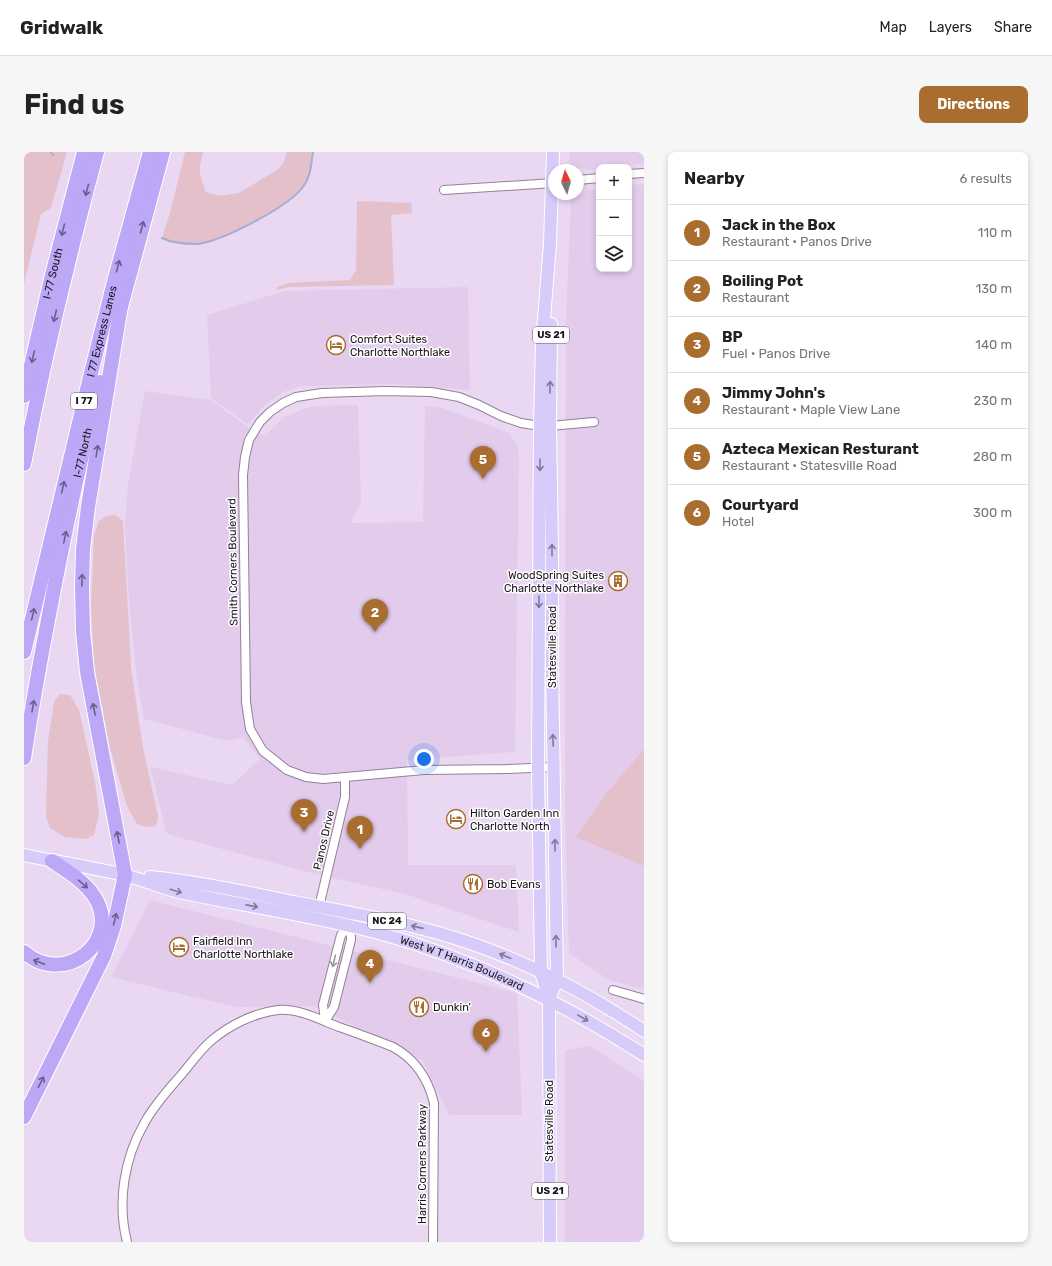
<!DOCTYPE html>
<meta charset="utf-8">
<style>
body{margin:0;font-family:Rubik,sans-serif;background:#f6f6f6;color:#222}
.controls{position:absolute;right:12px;top:12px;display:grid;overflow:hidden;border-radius:8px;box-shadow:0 2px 6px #0003}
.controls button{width:36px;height:36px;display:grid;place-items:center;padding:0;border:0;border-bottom:1px solid #e0e0e0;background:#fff;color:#222;font:20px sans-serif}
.compass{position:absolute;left:524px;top:12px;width:36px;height:36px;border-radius:50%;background:#fff;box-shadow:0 2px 6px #0003;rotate:355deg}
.you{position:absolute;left:400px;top:607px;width:14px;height:14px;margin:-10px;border:3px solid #fff;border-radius:50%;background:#1a73e8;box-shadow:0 0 0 6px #1a73e833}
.badge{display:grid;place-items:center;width:26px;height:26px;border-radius:50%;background:#a96d2f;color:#fff;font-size:13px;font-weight:700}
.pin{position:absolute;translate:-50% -33px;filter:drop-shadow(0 1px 2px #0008)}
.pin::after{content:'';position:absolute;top:21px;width:14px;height:12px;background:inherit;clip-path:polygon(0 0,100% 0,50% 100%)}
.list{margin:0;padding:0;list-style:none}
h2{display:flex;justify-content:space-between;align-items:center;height:52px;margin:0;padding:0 16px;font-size:17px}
h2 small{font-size:13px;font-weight:400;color:#767676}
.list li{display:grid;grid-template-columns:26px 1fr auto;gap:12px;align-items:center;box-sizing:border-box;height:56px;padding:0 16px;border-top:1px solid #e0e0e0}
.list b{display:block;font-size:15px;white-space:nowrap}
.list p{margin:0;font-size:13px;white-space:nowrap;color:#767676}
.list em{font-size:13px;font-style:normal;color:#767676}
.icon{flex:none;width:22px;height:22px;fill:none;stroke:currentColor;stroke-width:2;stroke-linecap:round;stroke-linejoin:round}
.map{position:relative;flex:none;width:620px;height:1090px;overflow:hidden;border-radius:8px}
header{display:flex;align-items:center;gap:24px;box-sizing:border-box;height:56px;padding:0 20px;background:#fff;border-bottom:1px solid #e0e0e0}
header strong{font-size:19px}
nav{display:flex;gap:22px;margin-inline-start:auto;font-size:14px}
.intro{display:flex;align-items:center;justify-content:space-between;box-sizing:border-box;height:96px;padding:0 24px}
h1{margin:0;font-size:28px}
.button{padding:10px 18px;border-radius:8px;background:#a96d2f;color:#fff;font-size:14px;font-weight:700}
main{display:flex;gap:24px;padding:0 24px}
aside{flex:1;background:#fff;border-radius:8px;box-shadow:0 2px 6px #0003}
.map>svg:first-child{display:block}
.built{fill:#e3cbec}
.green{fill:#e3c0ca}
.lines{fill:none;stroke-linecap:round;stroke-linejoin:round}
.stream{stroke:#a4aed5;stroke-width:2}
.minor-casing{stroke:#928198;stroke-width:10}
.primary-casing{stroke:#fff;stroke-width:14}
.motorway-casing{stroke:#fff;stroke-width:16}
.minor{stroke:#fff;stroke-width:8}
.primary{stroke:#d7cbfa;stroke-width:12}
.motorway{stroke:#bca8f6;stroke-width:14}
.oneway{stroke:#6c5e8a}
.oneway2{stroke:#827997}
.oneway3{stroke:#989599}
.labels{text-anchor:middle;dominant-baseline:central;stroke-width:3;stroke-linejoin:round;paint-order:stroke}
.shield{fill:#fff;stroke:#5f5a61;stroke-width:1}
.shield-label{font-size:10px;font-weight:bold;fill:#1b141d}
.street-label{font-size:11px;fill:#1b141d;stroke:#fff}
.poi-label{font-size:11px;fill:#1b141d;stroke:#fff;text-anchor:start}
</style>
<header>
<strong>Gridwalk</strong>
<nav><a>Map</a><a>Layers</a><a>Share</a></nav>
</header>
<div class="intro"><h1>Find us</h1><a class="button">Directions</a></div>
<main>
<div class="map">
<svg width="620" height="1090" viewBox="0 0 620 1090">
<rect width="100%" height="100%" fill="#ead7f1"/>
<!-- built -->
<path class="built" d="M546 0H620V11L588 15H575V17L561 18V16L546 17Z
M620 32V837L585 828 545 801 541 663 542 168 547 48 548 43 562 42V39L575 37V117H605V33Z
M444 135 446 238 371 232 278 234 259 240 241 253 224 272 187 246 183 163 261 139Z
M121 239 186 248 223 274 241 284 260 265 288 254 334 253 337 349 327 371 399 370 401 254 416 255 485 281 492 291 495 301 491 600 383 608 384 713H492L495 780 381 742 291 722 143 682 126 615 208 633 236 607 219 585 204 589 120 567 112 520 104 436 101 371 104 332Z
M126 748 493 841 498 963H425L398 908 290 854 212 855 87 825Z
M566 894 620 929V1090H541V898Z"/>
<!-- green -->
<path class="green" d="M0 0H43L27 56 17 62 0 132Z
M161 0H179C174 19 175 22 182 40L196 44 215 41 253 18 259 12 263 0H289C287 12 287 25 279 35 264 55 199 89 173 92 161 92 148 91 138 86L146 61Z
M333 49 387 51 388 61 367 63 370 133 266 135 253 138V135L264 131 326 128 332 118Z
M91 363 99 369 107 516 119 596 134 664 132 674 122 675 113 672 103 654 86 596 70 512 67 454 70 383 75 369 82 364Z
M36 542 46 543 55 558 71 630 75 663 70 683 62 687 41 685 26 676 22 665 24 589 30 550Z
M620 597V714L552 685 582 642Z"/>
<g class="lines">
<!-- stream -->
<path class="stream" d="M27 0 29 3
M138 86C148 91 161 92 173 92 199 89 264 55 279 35 287 25 287 12 289 0"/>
<defs>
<path id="minor" d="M605 22 620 21
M554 28 575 26
M420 38 530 31
M530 615 483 617 400 618 299 627 282 625 263 618 239 599 226 577 222 550 219 323 221 305 225 288 236 270 246 260 259 251 272 245 298 241 361 239 407 240 435 245 455 253 477 264 497 271 516 274H526L570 270
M295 755 321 645V626
M589 838 620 847
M301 869 299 853 317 783 325 774
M301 869 310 855 327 788V785L325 774
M103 1090C93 1050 100 1006 121 970 131 952 145 937 158 922 168 910 177 897 188 888 206 873 230 861 254 858 274 856 297 868 315 875 333 881 351 888 369 895 391 907 404 926 410 951L409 1090"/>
<g id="primary">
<path id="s1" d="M0 703C33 710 67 715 100 723 121 728 140 737 160 741 224 754 288 764 351 780 448 806 536 849 620 903"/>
<path d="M126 725C176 730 225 741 275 751 327 761 380 770 431 786 498 807 562 840 620 879"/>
<path d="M525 847 533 828 528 514V396L526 274 527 172"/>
<path d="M526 1090 525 847 517 820 514 616 516 274 518 192 526 92 529 0"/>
</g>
<g id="motorway">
<path d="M95 162 139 0"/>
<path id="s2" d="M0 244 27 127 60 0"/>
<path d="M0 312C20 207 45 103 73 0"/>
<path id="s3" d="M0 500 67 221 91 126 126 0"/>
<path id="s4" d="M0 606C12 528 27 450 43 372 53 325 63 277 76 230"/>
<path d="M0 800C41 836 99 788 70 744 60 729 43 719 28 709"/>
<path d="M0 965 80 804 90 774 101 723 63 520 59 479 58 436 59 397 64 355 97 153"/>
</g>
</defs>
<!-- minor casing -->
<use href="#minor" class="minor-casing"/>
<!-- primary casing -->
<use href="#primary" class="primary-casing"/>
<!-- motorway casing -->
<use href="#motorway" class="motorway-casing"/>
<!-- minor -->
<use href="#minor" class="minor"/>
<!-- primary -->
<use href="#primary" class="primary"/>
<!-- motorway -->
<use href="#motorway" class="motorway"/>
</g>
<!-- one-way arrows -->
<defs><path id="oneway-shaft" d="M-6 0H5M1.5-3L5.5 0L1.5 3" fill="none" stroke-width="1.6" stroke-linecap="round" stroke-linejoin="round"/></defs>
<g class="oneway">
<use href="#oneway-shaft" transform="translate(63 38) rotate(105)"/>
<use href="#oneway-shaft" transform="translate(118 75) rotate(-75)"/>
<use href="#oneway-shaft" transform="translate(39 78) rotate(104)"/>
<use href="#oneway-shaft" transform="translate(94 114) rotate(-75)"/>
<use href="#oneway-shaft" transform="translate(31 164) rotate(103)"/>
<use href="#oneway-shaft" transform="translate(9 205) rotate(103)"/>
<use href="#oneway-shaft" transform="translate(73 299) rotate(-81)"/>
<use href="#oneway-shaft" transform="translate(39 335) rotate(-77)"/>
<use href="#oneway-shaft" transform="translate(41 385) rotate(-78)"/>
<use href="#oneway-shaft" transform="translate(58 428) rotate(-88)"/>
<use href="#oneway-shaft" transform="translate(9 462) rotate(-77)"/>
<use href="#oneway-shaft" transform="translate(9 554) rotate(-80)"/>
<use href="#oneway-shaft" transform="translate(70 557) rotate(-101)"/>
<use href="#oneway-shaft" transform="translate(94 685) rotate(-101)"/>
<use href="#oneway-shaft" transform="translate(59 732) rotate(41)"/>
<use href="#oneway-shaft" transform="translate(91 767) rotate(-76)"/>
<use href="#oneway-shaft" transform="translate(15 810) rotate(-159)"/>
<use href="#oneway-shaft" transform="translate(17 930) rotate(-63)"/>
</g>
<g class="oneway2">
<use href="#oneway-shaft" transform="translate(526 235) rotate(-89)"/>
<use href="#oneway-shaft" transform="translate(516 313) rotate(90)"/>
<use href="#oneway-shaft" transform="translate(528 398) rotate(-90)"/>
<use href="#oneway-shaft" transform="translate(515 450) rotate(90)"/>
<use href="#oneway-shaft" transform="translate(529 588) rotate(-92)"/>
<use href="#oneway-shaft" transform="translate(531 693) rotate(-90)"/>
<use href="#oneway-shaft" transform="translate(152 739) rotate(17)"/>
<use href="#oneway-shaft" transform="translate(228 754) rotate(11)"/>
<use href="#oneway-shaft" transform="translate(393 775) rotate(-167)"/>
<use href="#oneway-shaft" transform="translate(532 789) rotate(-91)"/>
<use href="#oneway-shaft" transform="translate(481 804) rotate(-157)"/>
<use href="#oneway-shaft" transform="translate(559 866) rotate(30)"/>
</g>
<use class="oneway3" href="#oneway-shaft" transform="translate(310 809) rotate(104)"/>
<!-- icons -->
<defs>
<symbol id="hotel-ring" viewBox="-11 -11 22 22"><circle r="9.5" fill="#fff" stroke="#a96d2f" stroke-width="1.5"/><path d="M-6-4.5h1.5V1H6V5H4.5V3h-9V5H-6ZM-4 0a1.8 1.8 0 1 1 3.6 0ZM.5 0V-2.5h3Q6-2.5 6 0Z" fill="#a96d2f"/></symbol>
<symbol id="building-ring" viewBox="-11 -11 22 22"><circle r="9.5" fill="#fff" stroke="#a96d2f" stroke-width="1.5"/><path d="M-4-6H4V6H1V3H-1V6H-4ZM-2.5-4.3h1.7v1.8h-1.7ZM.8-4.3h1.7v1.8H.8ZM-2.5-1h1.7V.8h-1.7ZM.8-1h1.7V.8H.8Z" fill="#a96d2f"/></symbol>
<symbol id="restaurant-ring" viewBox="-11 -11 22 22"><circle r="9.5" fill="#fff" stroke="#a96d2f" stroke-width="1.5"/><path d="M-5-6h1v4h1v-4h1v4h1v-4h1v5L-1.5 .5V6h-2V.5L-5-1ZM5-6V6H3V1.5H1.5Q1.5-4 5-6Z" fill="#a96d2f"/></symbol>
</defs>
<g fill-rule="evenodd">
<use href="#hotel-ring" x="301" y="182" width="22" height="22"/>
<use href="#building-ring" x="583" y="418" width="22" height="22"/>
<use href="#hotel-ring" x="421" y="656" width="22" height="22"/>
<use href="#restaurant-ring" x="438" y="721" width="22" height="22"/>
<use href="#hotel-ring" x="144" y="784" width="22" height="22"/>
<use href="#restaurant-ring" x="384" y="844" width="22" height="22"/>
</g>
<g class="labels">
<!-- shield labels -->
<g class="shield">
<rect x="509" y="175" width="36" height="16" rx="3"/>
<rect x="47" y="241" width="26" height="16" rx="3"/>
<rect x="344" y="761" width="38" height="16" rx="3"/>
<rect x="508" y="1031" width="36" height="16" rx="3"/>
</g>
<g class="shield-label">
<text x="527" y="183">US 21</text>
<text x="60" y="249">I 77</text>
<text x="363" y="769">NC 24</text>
<text x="526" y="1039">US 21</text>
</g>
<!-- street labels -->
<g class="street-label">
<text stroke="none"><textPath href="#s2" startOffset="126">I-77 South</textPath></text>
<text stroke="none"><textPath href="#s3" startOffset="330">I 77 Express Lanes</textPath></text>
<text stroke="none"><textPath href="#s4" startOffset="311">I-77 North</textPath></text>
<text transform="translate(209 410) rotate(-91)">Smith Corners Boulevard</text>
<text transform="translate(528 495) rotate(-90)">Statesville Road</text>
<text transform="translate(300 688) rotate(-77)">Panos Drive</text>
<text stroke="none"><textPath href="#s1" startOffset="452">West W T Harris Boulevard</textPath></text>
<text transform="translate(525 969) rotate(-90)">Statesville Road</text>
<text transform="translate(398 1012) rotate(-90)">Harris Corners Parkway</text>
</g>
<!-- poi labels -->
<g class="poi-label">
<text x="326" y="187">Comfort Suites<tspan x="326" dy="13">Charlotte Northlake</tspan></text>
<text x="580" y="423" text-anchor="end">WoodSpring Suites<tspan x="580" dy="13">Charlotte Northlake</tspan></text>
<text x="446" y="661">Hilton Garden Inn<tspan x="446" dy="13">Charlotte North</tspan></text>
<text x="463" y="732">Bob Evans</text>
<text x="169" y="789">Fairfield Inn<tspan x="169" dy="13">Charlotte Northlake</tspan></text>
<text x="409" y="855">Dunkin'</text>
</g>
</g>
</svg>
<div class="controls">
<button>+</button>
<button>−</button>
<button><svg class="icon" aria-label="layers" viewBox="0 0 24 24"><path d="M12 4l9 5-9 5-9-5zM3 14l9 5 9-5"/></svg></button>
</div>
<svg class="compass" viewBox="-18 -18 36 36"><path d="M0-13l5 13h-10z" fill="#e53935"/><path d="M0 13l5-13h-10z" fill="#767676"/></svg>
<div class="you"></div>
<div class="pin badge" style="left:336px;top:697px">1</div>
<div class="pin badge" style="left:351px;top:480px">2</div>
<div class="pin badge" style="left:280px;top:680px">3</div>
<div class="pin badge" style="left:346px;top:831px">4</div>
<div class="pin badge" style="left:459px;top:327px">5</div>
<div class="pin badge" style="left:462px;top:900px">6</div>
</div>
<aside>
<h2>Nearby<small>6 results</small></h2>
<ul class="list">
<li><span class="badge">1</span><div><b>Jack in the Box</b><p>Restaurant · Panos Drive</p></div><em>110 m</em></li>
<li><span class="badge">2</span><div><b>Boiling Pot</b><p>Restaurant</p></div><em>130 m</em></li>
<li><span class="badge">3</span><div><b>BP</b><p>Fuel · Panos Drive</p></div><em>140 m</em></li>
<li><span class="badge">4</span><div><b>Jimmy John's</b><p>Restaurant · Maple View Lane</p></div><em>230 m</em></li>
<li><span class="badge">5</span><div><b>Azteca Mexican Resturant</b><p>Restaurant · Statesville Road</p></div><em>280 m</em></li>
<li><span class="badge">6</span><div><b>Courtyard</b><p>Hotel</p></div><em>300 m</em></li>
</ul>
</aside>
</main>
